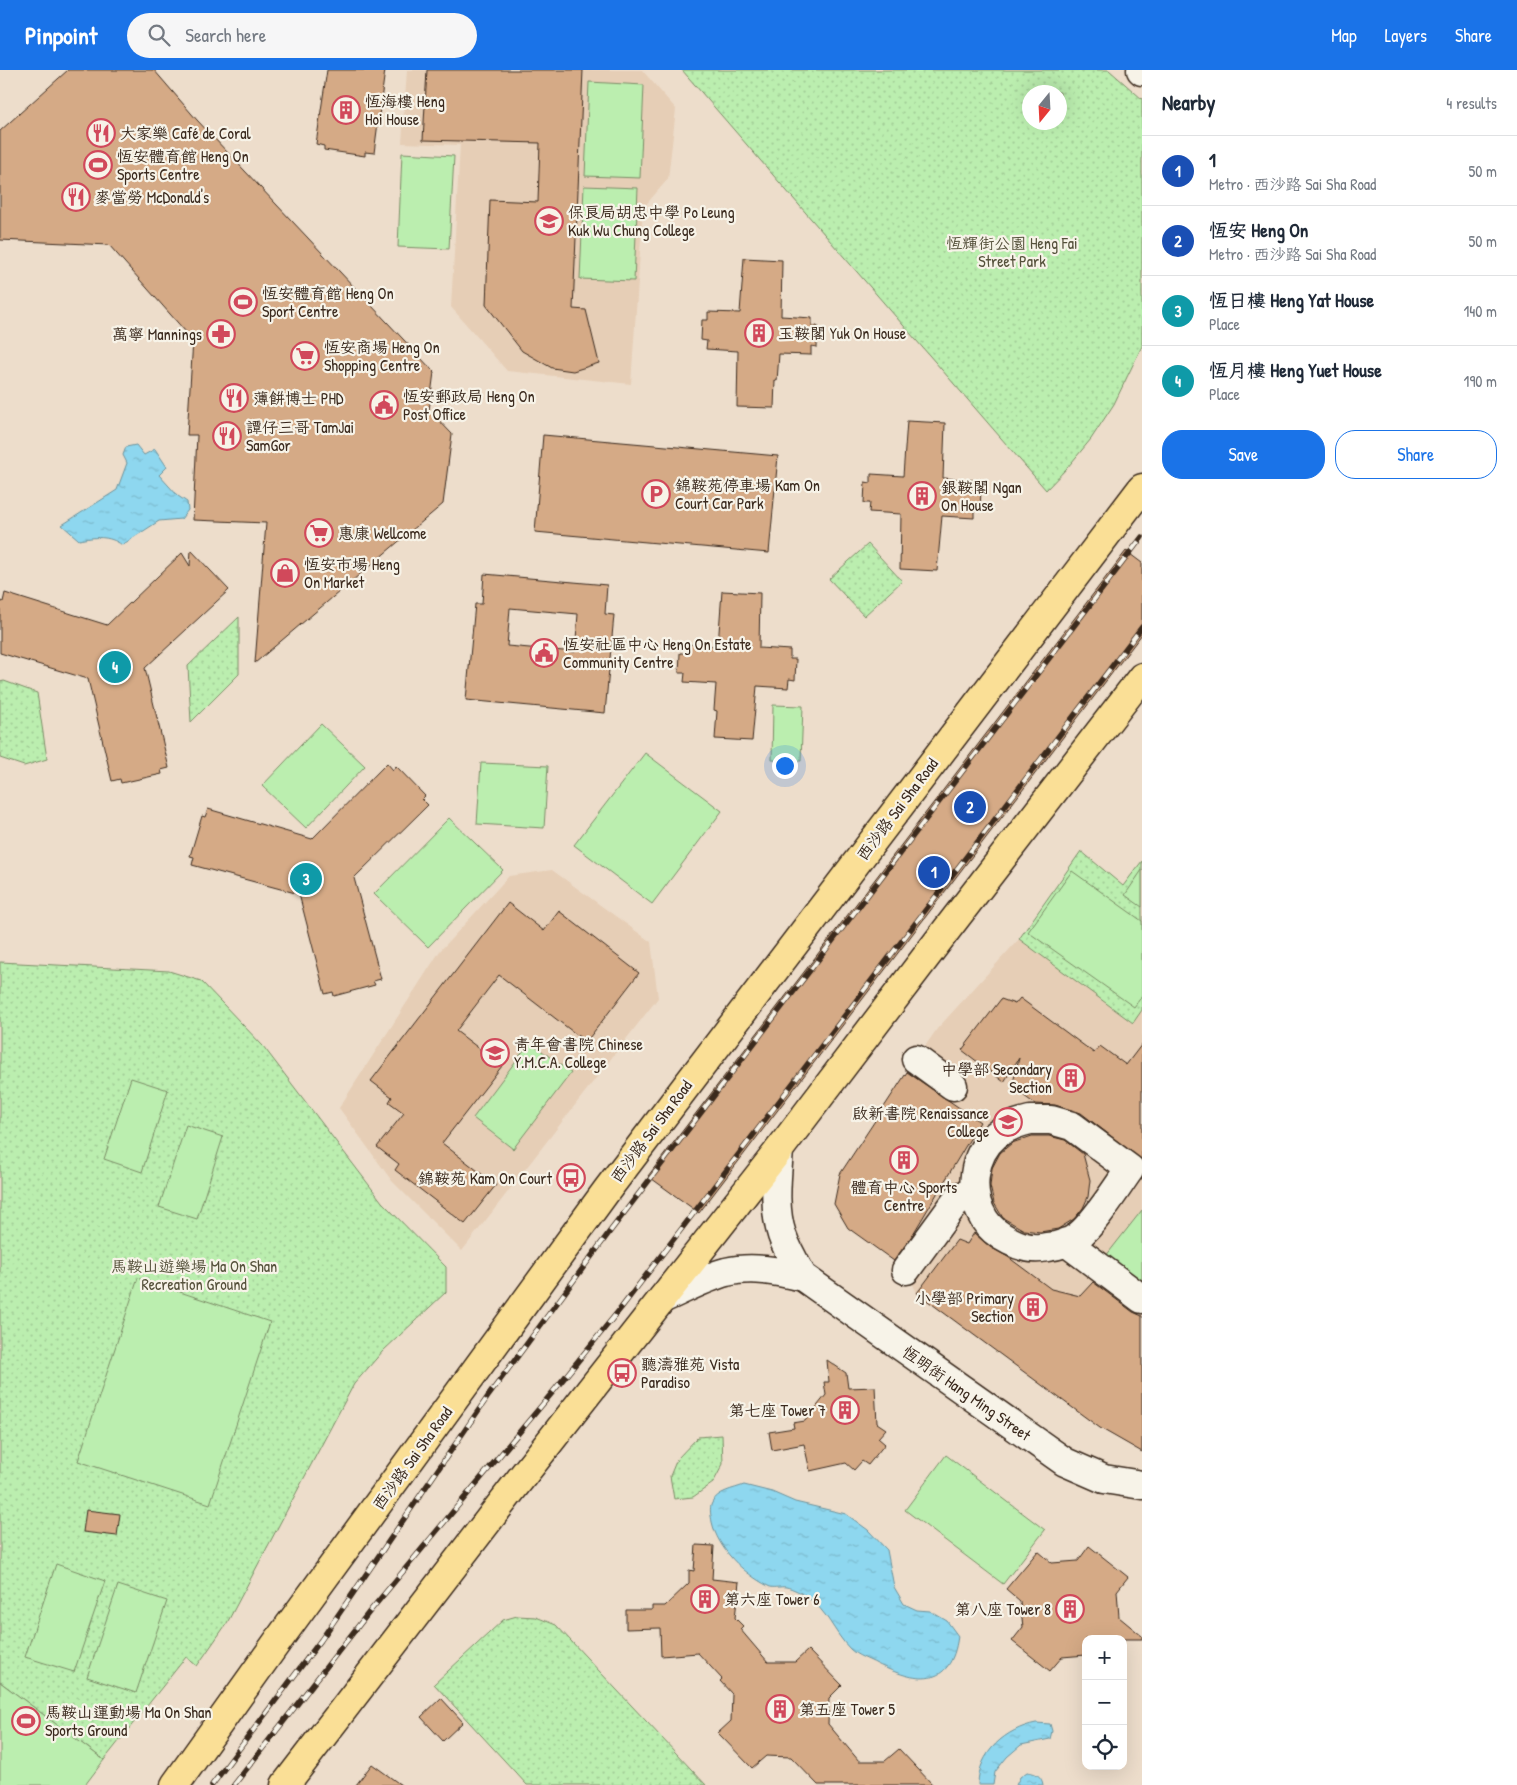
<!DOCTYPE html>
<meta charset="utf-8">
<style>
body{margin:0;font-family:"Patrick Hand","LXGW WenKai TC",sans-serif;background:#f6f6f7;color:#1f2937}
.controls{position:absolute;right:15px;bottom:15px;display:grid;overflow:hidden;border-radius:10px;box-shadow:0 5px 20px #0002}
.controls button{width:45px;height:45px;display:grid;place-items:center;padding:0;border:0;border-bottom:1px solid #e0e1e3;background:#fff;color:#1f2937;font:25px sans-serif}
.compass{position:absolute;left:1022px;top:15px;width:45px;height:45px;border-radius:50%;background:#fff;box-shadow:0 5px 20px #0002;rotate:198deg}
.you{position:absolute;left:784px;top:695px;width:18px;height:18px;margin:-12px;border:4px solid #fff;border-radius:50%;background:#1a73e8;box-shadow:0 0 0 8px #1a73e833}
.badge{display:grid;place-items:center;width:32px;height:32px;border-radius:50%;background:#1a73e8;color:#fff;font-size:16px;font-weight:700}
.pin{position:absolute;translate:-50% -50%;border:2px solid #fff;box-shadow:0 1px 5px #0006}
.list{margin:0;padding:0;list-style:none}
h2{display:flex;justify-content:space-between;align-items:center;height:65px;margin:0;padding:0 20px;font-size:21px}
h2 small{font-size:16px;font-weight:400;color:#747a83}
.list li{display:grid;grid-template-columns:32px 1fr auto;gap:15px;align-items:center;box-sizing:border-box;height:70px;padding:0 20px;border-top:1px solid #e0e1e3}
.list b{display:block;font-size:19px;white-space:nowrap}
.list p{margin:0;font-size:16px;white-space:nowrap;color:#747a83}
.list em{font-size:16px;font-style:normal;color:#747a83}
.actions{display:flex;gap:10px;padding:15px 20px}
.actions a{flex:1;padding:11px 0;border:1px solid #1a73e8;border-radius:20px;text-align:center;font-size:18px;color:#1a73e8}
.actions .main{background:#1a73e8;color:#fff}
.icon{flex:none;width:28px;height:28px;fill:none;stroke:currentColor;stroke-width:2;stroke-linecap:round;stroke-linejoin:round}
.map{position:relative;flex:none;width:1142px;height:1715px;overflow:hidden}
header{display:flex;align-items:center;gap:30px;box-sizing:border-box;height:70px;padding:0 25px;background:#1a73e8;color:#fff}
header strong{font-size:24px}
nav{display:flex;gap:28px;margin-inline-start:auto;font-size:18px}
.search{width:350px;height:45px;background:#f6f6f7;display:flex;align-items:center;gap:12px;box-sizing:border-box;padding:0 18px;border-radius:28px;color:#747a83;font-size:19px}
main{display:flex}
aside{flex:1;background:#fff}
.map>svg:first-child{display:block}
.built{fill:#e6ceb6}
.grass{fill:url(#grass-dots);stroke:#7b8c66;fill-rule:evenodd}
.pitch{fill:#bbeeaf;stroke:#7b8c66}
.water{fill:url(#water-ripples);stroke:#6d929b}
.building{fill:#d5aa86;stroke:#3b2a1e;fill-rule:evenodd}
.lines{fill:none;stroke-linecap:round;stroke-linejoin:round}
.minor-casing{stroke:#3b2a1e;stroke-width:31}
.major-casing{stroke:#3b2a1e;stroke-width:31}
.minor{stroke:#f7f3e8;stroke-width:28}
.major{stroke:#fadf96;stroke-width:28}
.rail-casing{stroke:#3b2a1e;stroke-width:5.5}
.rail{stroke:#f7f3e8;stroke-width:4;stroke-dasharray:11;stroke-linecap:butt}
.labels{text-anchor:middle;dominant-baseline:central;stroke-width:4.5;stroke-linejoin:round;paint-order:stroke}
.poi-label{font-size:16px;fill:#3b2a1e;stroke:#f7f3e8;text-anchor:start}
.park-label{font-size:16px;fill:#55513b;stroke:#f7f3e8}
.street-label{font-size:16px;fill:#3b2a1e;stroke:#f7f3e8}
</style>
<header>
<strong>Pinpoint</strong>
<div class="search"><svg class="icon" aria-label="search" viewBox="0 0 24 24"><circle cx="10" cy="10" r="6"/><path d="M15 15l6 6"/></svg>Search here</div>
<nav><a>Map</a><a>Layers</a><a>Share</a></nav>
</header>
<main>
<div class="map">
<svg width="1142" height="1715" viewBox="0 0 1142 1715">
<defs>
<pattern id="grass-dots" width="8" height="8" patternUnits="userSpaceOnUse" patternTransform="scale(1.25)"><rect width="8" height="8" fill="#bbeeaf"/><path d="M2 2h.1M6 6h.1" fill="none" stroke="#a2cc96" stroke-width="1.8" stroke-linecap="round"/></pattern>
<pattern id="water-ripples" width="26" height="14" patternUnits="userSpaceOnUse" patternTransform="scale(1.25)"><rect width="26" height="14" fill="#8ed7ef"/><path d="M2 4q2-2 4 0t4 0M15 11q2-2 4 0t4 0" fill="none" stroke="#7bb9cc"/></pattern>
</defs>
<rect width="100%" height="100%" fill="#edddcb"/>
<filter id="ink" filterUnits="userSpaceOnUse"><feTurbulence type="fractalNoise" baseFrequency=".02" numOctaves="2"/><feDisplacementMap in="SourceGraphic" scale="10" xChannelSelector="R" yChannelSelector="G"/><feConvolveMatrix kernelMatrix="1 2 1 2 8 2 1 2 1" color-interpolation-filters="sRGB"/></filter>
<g filter="url(#ink)">
<!-- built -->
<path class="built" d="M407 0H642L676 39 668 109 643 138 631 314 507 301 451 237 460 75 402 73Z
M1081 781 1123 816 1142 791V1378L1009 1290 917 1223 906 1200 848 1158 834 1134 840 1104 916 989 937 959 1019 869Z
M552 800 651 872 658 928 462 1181 392 1111 339 1038 440 881 509 806Z"/>
<!-- grass -->
<path class="grass" d="M682 0H1109L1142 29V276L1114 334 1091 369 1067 398 1046 420ZM1030 22H1060V52H1030Z
M868 474 902 511 864 546 829 509Z
M239 547V604L191 652 188 596Z
M4 611 37 623 47 689 24 696 0 688V612Z
M1081 781 1123 816 1142 791V940L1133 953 1019 869Z
M0 892 169 901 201 911 263 976 382 1132 446 1197V1222L383 1281 354 1314 227 1553 197 1596 186 1587 104 1690 0 1612Z
M722 1365 723 1394 713 1413 693 1427 674 1429 670 1406 677 1389 698 1367Z
M517 1546 536 1547 556 1555 706 1715H527L434 1614 503 1550Z"/>
<!-- pitch -->
<path class="pitch" d="M589 12 644 15 640 108 585 106Z
M402 83 454 86 449 179 398 177Z
M584 116 638 118 634 211 580 209Z
M773 635 803 636 801 691 772 690Z
M321 654 365 696 306 758 262 716Z
M645 683 722 741 652 834 574 775Z
M481 693 548 696 544 758 477 754Z
M449 748 503 800 428 877 374 824Z
M1142 800V837L1125 825Z
M1072 801 1142 851V926L1134 937 1028 862Z
M530 972 571 1003 513 1079 473 1048Z
M131 1008 168 1020 142 1102 104 1089Z
M186 1055 223 1067 197 1149 159 1137Z
M1142 1140V1222L1102 1191Z
M138 1208 270 1252 210 1434 78 1391Z
M946 1385 1045 1460 1003 1514 905 1440Z
M56 1494 105 1511 74 1602 25 1587Z
M118 1515 167 1531 136 1623 87 1607Z
M0 1612 104 1690 85 1715H0Z"/>
<!-- water -->
<path class="water" d="M136 375 144 385 155 379 167 397 159 405 178 426 187 432 188 440 181 449 159 451 122 475C109 465 94 467 79 470L62 455 117 420 127 393 123 385 126 377Z
M744 1415 772 1422 795 1432 846 1444 868 1460 887 1480 894 1517 904 1534 917 1540 930 1541 947 1551 958 1566C951 1620 916 1613 877 1594 868 1589 857 1586 850 1579 834 1563 827 1540 807 1527 802 1523 792 1518 786 1517 780 1516 773 1519 768 1516 743 1503 718 1479 712 1452 711 1446 709 1438 712 1433 717 1421 734 1419 744 1415Z
M1036 1653 1050 1654 1052 1661 1050 1669 1021 1675 1007 1687 995 1702 993 1715H978C978 1682 1006 1659 1036 1653Z
M1027 1702C1036 1703 1042 1706 1043 1715H1016L1020 1707Z"/>
<!-- building -->
<path class="building" d="M68 0H154L197 50 434 302 429 340 452 364 443 434 255 593 266 453 193 450 197 365H187L193 270 109 175 0 170V61Z
M327 0H385L374 83 365 82V86L324 80V76L316 74Z
M427 0H583L573 239 586 240 599 293 573 301 552 298 522 281 486 235 490 130 538 132 540 73 423 70Z
M744 188 782 190 781 246 812 248V256H818L817 277 811 276V285L779 284 777 311 775 310 774 338 737 337 738 281 706 279 707 271 701 270 702 250H708V242L740 243Z
M907 351 945 353 943 408 975 410V419H981L980 440 974 439V448L942 446 937 501 900 499 901 444 869 442 870 433H864L865 412 871 413V404L903 406Z
M543 365 778 386 769 483 535 462Z
M191 480 229 520 145 598 169 698 161 700 162 704 121 713 120 709 112 711 88 609 0 583V531L3 532 5 523 107 555 182 483 190 496Z
M1126 481 1142 493V564L699 1143 648 1106Z
M484 504 607 515 605 544 614 545 605 643 466 630 475 534H482ZM510 538 578 544 575 582 507 576Z
M722 521 760 523 759 578 790 580V589H796L795 610 789 609 788 618 757 616 752 671 715 669 717 641 714 640 716 614 684 612 685 603H679L680 583H686V574L718 576Z
M387 693 393 700 396 696 425 726 422 729 428 735 354 808 381 909 373 911 375 915 334 926 333 922 325 924 299 824 192 795 194 787 190 786 202 746 205 747 208 739 312 769Z
M508 833 544 861 559 841 639 903 586 972 499 905 456 961 502 996 442 1073 496 1115 465 1154 395 1100 399 1094 377 1077 404 1043 389 1032 392 1027 371 1011Z
M1020 928 1094 983 1100 976 1126 995 1142 974V1090L1081 1043 1055 1035 1035 1034 1012 1017 1019 988 1004 1012 962 980 1001 929 1015 934Z
M907 1002 980 1052 913 1164 894 1191 848 1158 834 1134 840 1104Z
M1032 1066H1049L1065 1070 1083 1084 1090 1110 1088 1127 1083 1138 1074 1149 1058 1159 1040 1162 1024 1160 1003 1148 994 1133 990 1116 992 1098 1000 1083 1012 1073Z
M974 1163 990 1177 1008 1187 1051 1219 1080 1226 1093 1212 1133 1242 1142 1246V1382L1100 1358 917 1223 957 1170 967 1174Z
M827 1290 846 1303 848 1318 875 1317 877 1353 886 1359 878 1368 885 1374 868 1395 862 1391 854 1400 846 1393 810 1401 804 1374 772 1380 769 1362 794 1358 793 1353 805 1351 826 1325 824 1312H829Z
M86 1440 120 1444 117 1466 83 1462Z
M696 1475 714 1476 712 1509 739 1512 735 1548 743 1556 740 1559 768 1592H795L808 1580 842 1615 829 1628 828 1654 859 1691H885L899 1679 933 1715H818L791 1687 766 1686 752 1698 718 1663 731 1651 732 1624 720 1611 722 1609 698 1583 661 1586 660 1558 626 1559V1540H652V1536H665L689 1513V1500L694 1501Z
M1089 1476 1128 1507 1117 1521 1119 1547 1142 1566V1569H1086V1585L1062 1587 1050 1601 1012 1571 1023 1557 1020 1531 1006 1519 1038 1481 1052 1493 1078 1491Z
M441 1628 463 1652 443 1671 421 1647Z
M372 1694 401 1715H356Z"/>
<g class="lines">
<defs>
<path id="minor" d="M1141 0 1142 1
M916 989 953 1016
M1030 1050H1051L1072 1056 1130 1099C1117 1117 1095 1153 1078 1166 1069 1173 1058 1176 1047 1177 1034 1180 1021 1177 1010 1171 1000 1166 990 1159 984 1149 968 1123 972 1085 996 1065 1006 1057 1017 1053 1030 1050Z
M779 1080C777 1108 773 1138 782 1165 787 1180 795 1193 803 1207
M1066 1172 1142 1229
M906 1200 960 1126
M662 1229C683 1220 704 1208 726 1202 752 1196 777 1201 803 1207L1065 1392 1104 1409 1142 1415"/>
<path id="major" d="M175 1715 280 1568 607 1120 1142 418
M285 1715 511 1421 779 1080 948 858 1142 607"/>
</defs>
<!-- minor casing -->
<use href="#minor" class="minor-casing"/>
<!-- major casing -->
<use href="#major" class="major-casing"/>
<!-- minor -->
<use href="#minor" class="minor"/>
<!-- major -->
<use href="#major" class="major"/>
<defs>
<path id="rail" d="M212 1715 321 1570 489 1325 611 1160 1142 467
M234 1715 370 1541 552 1323 621 1238 1142 557"/>
</defs>
<!-- rail casing -->
<use href="#rail" class="rail-casing"/>
<!-- rail -->
<use href="#rail" class="rail"/>
</g>
</g>
<!-- icons -->
<defs>
<symbol id="building-ring" viewBox="-11 -11 22 22"><circle r="9.5" fill="#f7f3e8" stroke="#d1495b" stroke-width="1.5"/><path d="M-4-6H4V6H1V3H-1V6H-4ZM-2.5-4.3h1.7v1.8h-1.7ZM.8-4.3h1.7v1.8H.8ZM-2.5-1h1.7V.8h-1.7ZM.8-1h1.7V.8H.8Z" fill="#d1495b"/></symbol>
<symbol id="restaurant-ring" viewBox="-11 -11 22 22"><circle r="9.5" fill="#f7f3e8" stroke="#d1495b" stroke-width="1.5"/><path d="M-5-6h1v4h1v-4h1v4h1v-4h1v5L-1.5 .5V6h-2V.5L-5-1ZM5-6V6H3V1.5H1.5Q1.5-4 5-6Z" fill="#d1495b"/></symbol>
<symbol id="stadium-ring" viewBox="-11 -11 22 22"><circle r="9.5" fill="#f7f3e8" stroke="#d1495b" stroke-width="1.5"/><path d="M0-5a6.5 5 0 1 0 0 10a6.5 5 0 1 0 0-10ZM-3.5-1.8h7v3.6h-7Z" fill="#d1495b"/></symbol>
<symbol id="school-ring" viewBox="-11 -11 22 22"><circle r="9.5" fill="#f7f3e8" stroke="#d1495b" stroke-width="1.5"/><path d="M0-5L7-2L0 1L-7-2ZM-4 1L0 2.5L4 1V4Q0 6-4 4Z" fill="#d1495b"/></symbol>
<symbol id="pharmacy-ring" viewBox="-11 -11 22 22"><circle r="9.5" fill="#f7f3e8" stroke="#d1495b" stroke-width="1.5"/><path d="M-2-6h4v4h4v4h-4v4h-4v-4h-4v-4h4Z" fill="#d1495b"/></symbol>
<symbol id="supermarket-ring" viewBox="-11 -11 22 22"><circle r="9.5" fill="#f7f3e8" stroke="#d1495b" stroke-width="1.5"/><path d="M-6-5.5h2.5l.6 2H6L4.5 2H-2.5L-4.4-4H-6ZM-1.5 3.2a1.3 1.3 0 1 0 .1 0ZM3 3.2a1.3 1.3 0 1 0 .1 0Z" fill="#d1495b"/></symbol>
<symbol id="civic-ring" viewBox="-11 -11 22 22"><circle r="9.5" fill="#f7f3e8" stroke="#d1495b" stroke-width="1.5"/><path d="M-.6-6.5H3V-4.5H.6V-3L4-1V1h2V6H-6V1h2V-1L-.6-3ZM-1.2 2.5V6h2.4V2.5Z" fill="#d1495b"/></symbol>
<symbol id="parking-ring" viewBox="-11 -11 22 22"><circle r="9.5" fill="#f7f3e8" stroke="#d1495b" stroke-width="1.5"/><path d="M-3.5-5.5H1a3.5 3.5 0 0 1 0 7H-1V5.5H-3.5ZM-1-3.4V-.6H.8a1.4 1.4 0 0 0 0-2.8Z" fill="#d1495b"/></symbol>
<symbol id="shop-ring" viewBox="-11 -11 22 22"><circle r="9.5" fill="#f7f3e8" stroke="#d1495b" stroke-width="1.5"/><path d="M-5-2.5h2.3a2.7 3.5 0 0 1 5.4 0H5L5.5 6h-11ZM-1.5-2.5h3a1.5 2.3 0 0 0-3 0Z" fill="#d1495b"/></symbol>
<symbol id="bus-ring" viewBox="-11 -11 22 22"><circle r="9.5" fill="#f7f3e8" stroke="#d1495b" stroke-width="1.5"/><path d="M-5-6H5V4H4V6H2V4H-2V6H-4V4H-5ZM-3.5-4V0h7V-4ZM-3.5 1.2v1.5H-2V1.2ZM2 1.2v1.5H3.5V1.2Z" fill="#d1495b"/></symbol>
</defs>
<g fill-rule="evenodd">
<use href="#building-ring" x="330" y="24" width="32" height="32"/>
<use href="#restaurant-ring" x="85" y="47" width="32" height="32"/>
<use href="#stadium-ring" x="82" y="79" width="32" height="32"/>
<use href="#restaurant-ring" x="60" y="111" width="32" height="32"/>
<use href="#school-ring" x="533" y="135" width="32" height="32"/>
<use href="#stadium-ring" x="227" y="216" width="32" height="32"/>
<use href="#building-ring" x="743" y="247" width="32" height="32"/>
<use href="#pharmacy-ring" x="205" y="248" width="32" height="32"/>
<use href="#supermarket-ring" x="289" y="270" width="32" height="32"/>
<use href="#restaurant-ring" x="218" y="312" width="32" height="32"/>
<use href="#civic-ring" x="368" y="319" width="32" height="32"/>
<use href="#restaurant-ring" x="211" y="350" width="32" height="32"/>
<use href="#parking-ring" x="640" y="408" width="32" height="32"/>
<use href="#building-ring" x="906" y="410" width="32" height="32"/>
<use href="#supermarket-ring" x="303" y="447" width="32" height="32"/>
<use href="#shop-ring" x="269" y="487" width="32" height="32"/>
<use href="#civic-ring" x="528" y="567" width="32" height="32"/>
<use href="#school-ring" x="479" y="967" width="32" height="32"/>
<use href="#building-ring" x="1055" y="992" width="32" height="32"/>
<use href="#school-ring" x="992" y="1036" width="32" height="32"/>
<use href="#building-ring" x="888" y="1074" width="32" height="32"/>
<use href="#bus-ring" x="555" y="1092" width="32" height="32"/>
<use href="#building-ring" x="1017" y="1221" width="32" height="32"/>
<use href="#bus-ring" x="606" y="1287" width="32" height="32"/>
<use href="#building-ring" x="829" y="1324" width="32" height="32"/>
<use href="#building-ring" x="689" y="1513" width="32" height="32"/>
<use href="#building-ring" x="1054" y="1523" width="32" height="32"/>
<use href="#building-ring" x="764" y="1623" width="32" height="32"/>
<use href="#stadium-ring" x="10" y="1635" width="32" height="32"/>
</g>
<g class="labels">
<!-- poi labels -->
<g class="poi-label">
<text x="365" y="31">恆海樓 Heng<tspan x="365" dy="18">Hoi House</tspan></text>
<text x="120" y="63">大家樂 Café de Coral</text>
<text x="117" y="86">恆安體育館 Heng On<tspan x="117" dy="18">Sports Centre</tspan></text>
<text x="95" y="127">麥當勞 McDonald's</text>
<text x="568" y="142">保良局胡忠中學 Po Leung<tspan x="568" dy="18">Kuk Wu Chung College</tspan></text>
<text x="262" y="223">恆安體育館 Heng On<tspan x="262" dy="18">Sport Centre</tspan></text>
<text x="778" y="263">玉鞍閣 Yuk On House</text>
<text x="202" y="264" text-anchor="end">萬寧 Mannings</text>
<text x="324" y="277">恆安商場 Heng On<tspan x="324" dy="18">Shopping Centre</tspan></text>
<text x="403" y="326">恆安郵政局 Heng On<tspan x="403" dy="18">Post Office</tspan></text>
<text x="253" y="328">薄餅博士 PHD</text>
<text x="246" y="357">譚仔三哥 TamJai<tspan x="246" dy="18">SamGor</tspan></text>
<text x="675" y="415">錦鞍苑停車場 Kam On<tspan x="675" dy="18">Court Car Park</tspan></text>
<text x="941" y="417">銀鞍閣 Ngan<tspan x="941" dy="18">On House</tspan></text>
<text x="338" y="463">惠康 Wellcome</text>
<text x="304" y="494">恆安市場 Heng<tspan x="304" dy="18">On Market</tspan></text>
<text x="563" y="574">恆安社區中心 Heng On Estate<tspan x="563" dy="18">Community Centre</tspan></text>
<text x="514" y="974">青年會書院 Chinese<tspan x="514" dy="18">Y.M.C.A. College</tspan></text>
<text x="1052" y="999" text-anchor="end">中學部 Secondary<tspan x="1052" dy="18">Section</tspan></text>
<text x="989" y="1043" text-anchor="end">啟新書院 Renaissance<tspan x="989" dy="18">College</tspan></text>
<text x="552" y="1108" text-anchor="end">錦鞍苑 Kam On Court</text>
<text x="904" y="1117" text-anchor="middle">體育中心 Sports<tspan x="904" dy="18">Centre</tspan></text>
<text x="1014" y="1228" text-anchor="end">小學部 Primary<tspan x="1014" dy="18">Section</tspan></text>
<text x="641" y="1294">聽濤雅苑 Vista<tspan x="641" dy="18">Paradiso</tspan></text>
<text x="826" y="1340" text-anchor="end">第七座 Tower 7</text>
<text x="724" y="1529">第六座 Tower 6</text>
<text x="1051" y="1539" text-anchor="end">第八座 Tower 8</text>
<text x="799" y="1639">第五座 Tower 5</text>
<text x="45" y="1642">馬鞍山運動場 Ma On Shan<tspan x="45" dy="18">Sports Ground</tspan></text>
</g>
<!-- park labels -->
<g class="park-label">
<text x="1012" y="173">恆輝街公園 Heng Fai<tspan x="1012" dy="18">Street Park</tspan></text>
<text x="194" y="1196">馬鞍山遊樂場 Ma On Shan<tspan x="194" dy="18">Recreation Ground</tspan></text>
</g>
<!-- street labels -->
<g class="street-label">
<text transform="translate(897 739) rotate(-53)">西沙路 Sai Sha Road</text>
<text transform="translate(651 1061) rotate(-53)">西沙路 Sai Sha Road</text>
<text transform="translate(967 1323) rotate(35)">恆明街 Hang Ming Street</text>
<text transform="translate(412 1388) rotate(-54)">西沙路 Sai Sha Road</text>
</g>
</g>
</svg>
<div class="controls">
<button>+</button>
<button>−</button>
<button><svg class="icon" aria-label="locate" viewBox="0 0 24 24"><circle cx="12" cy="12" r="6"/><path d="M12 2v4M12 18v4M2 12h4M18 12h4"/></svg></button>
</div>
<svg class="compass" viewBox="-18 -18 36 36"><path d="M0-13l5 13h-10z" fill="#e53935"/><path d="M0 13l5-13h-10z" fill="#747a83"/></svg>
<div class="you"></div>
<div class="pin badge" style="left:934px;top:802px;background:#1a4fb4">1</div>
<div class="pin badge" style="left:970px;top:737px;background:#1a4fb4">2</div>
<div class="pin badge" style="left:306px;top:809px;background:#0f9aa8">3</div>
<div class="pin badge" style="left:115px;top:597px;background:#0f9aa8">4</div>
</div>
<aside>
<h2>Nearby<small>4 results</small></h2>
<ul class="list">
<li><span class="badge" style="background:#1a4fb4">1</span><div><b>1</b><p>Metro · 西沙路 Sai Sha Road</p></div><em>50 m</em></li>
<li><span class="badge" style="background:#1a4fb4">2</span><div><b>恆安 Heng On</b><p>Metro · 西沙路 Sai Sha Road</p></div><em>50 m</em></li>
<li><span class="badge" style="background:#0f9aa8">3</span><div><b>恆日樓 Heng Yat House</b><p>Place</p></div><em>140 m</em></li>
<li><span class="badge" style="background:#0f9aa8">4</span><div><b>恆月樓 Heng Yuet House</b><p>Place</p></div><em>190 m</em></li>
</ul>
<div class="actions"><a class="main">Save</a><a>Share</a></div>
</aside>
</main>
